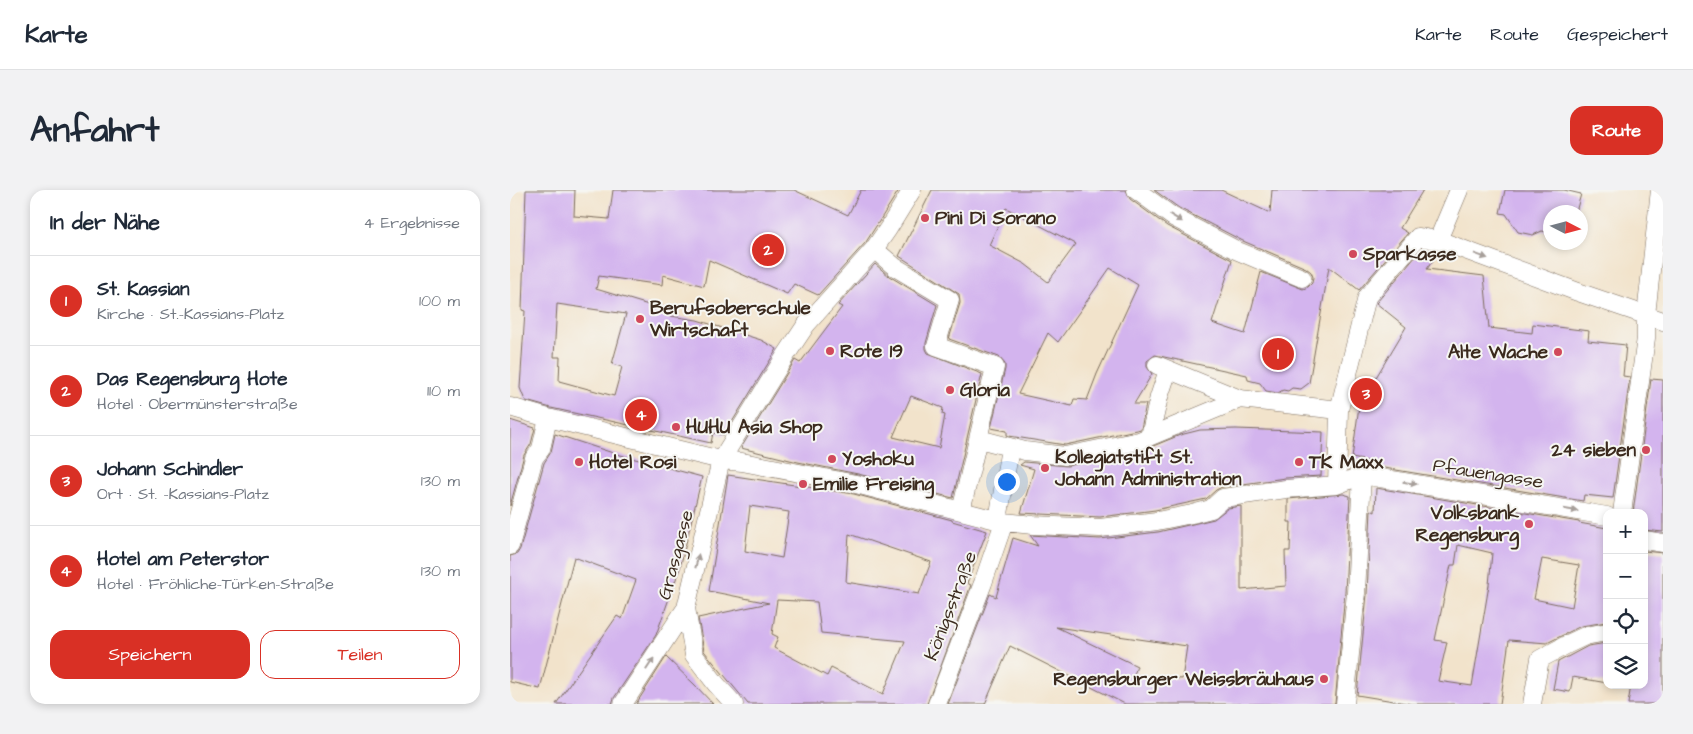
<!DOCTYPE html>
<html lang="de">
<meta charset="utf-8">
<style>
body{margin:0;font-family:"Architects Daughter",sans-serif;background:#f2f2f3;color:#1f2937}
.controls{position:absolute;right:15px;bottom:15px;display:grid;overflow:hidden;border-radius:10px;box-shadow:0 2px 8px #0003}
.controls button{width:45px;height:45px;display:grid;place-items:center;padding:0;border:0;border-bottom:1px solid #e0e1e3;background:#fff;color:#1f2937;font:25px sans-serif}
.compass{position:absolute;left:1033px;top:15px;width:45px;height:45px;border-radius:50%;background:#fff;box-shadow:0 2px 8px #0003;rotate:96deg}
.you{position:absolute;left:496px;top:291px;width:18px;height:18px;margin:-12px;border:4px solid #fff;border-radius:50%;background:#1a73e8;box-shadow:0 0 0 8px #1a73e833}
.badge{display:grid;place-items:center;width:32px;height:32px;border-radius:50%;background:#d93025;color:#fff;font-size:16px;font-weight:700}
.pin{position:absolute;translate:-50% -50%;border:2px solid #fff;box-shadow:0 1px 5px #0006}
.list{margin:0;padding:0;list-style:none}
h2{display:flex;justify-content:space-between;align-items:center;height:65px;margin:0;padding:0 20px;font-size:21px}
h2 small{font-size:16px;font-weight:400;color:#747a83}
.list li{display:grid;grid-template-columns:32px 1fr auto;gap:15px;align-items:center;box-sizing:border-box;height:90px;padding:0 20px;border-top:1px solid #e0e1e3}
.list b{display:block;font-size:19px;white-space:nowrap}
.list p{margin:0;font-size:16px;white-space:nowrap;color:#747a83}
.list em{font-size:16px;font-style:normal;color:#747a83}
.actions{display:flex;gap:10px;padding:15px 20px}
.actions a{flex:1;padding:11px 0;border:1px solid #d93025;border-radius:15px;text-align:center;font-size:18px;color:#d93025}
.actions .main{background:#d93025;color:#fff}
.icon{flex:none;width:28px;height:28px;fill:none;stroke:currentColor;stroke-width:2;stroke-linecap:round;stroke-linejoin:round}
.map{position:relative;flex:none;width:1153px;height:514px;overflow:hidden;border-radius:15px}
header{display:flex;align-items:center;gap:30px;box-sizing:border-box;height:70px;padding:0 25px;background:#fff;border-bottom:1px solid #e0e1e3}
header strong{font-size:24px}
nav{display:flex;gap:28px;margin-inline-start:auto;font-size:18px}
.intro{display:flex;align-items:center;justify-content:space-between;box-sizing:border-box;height:120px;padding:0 30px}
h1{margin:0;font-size:35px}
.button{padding:12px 22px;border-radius:15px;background:#d93025;color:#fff;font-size:18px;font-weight:700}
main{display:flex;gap:30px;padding:0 30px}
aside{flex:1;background:#fff;border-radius:15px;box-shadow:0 2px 8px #0003}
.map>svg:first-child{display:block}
.building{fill:#d3b4ee;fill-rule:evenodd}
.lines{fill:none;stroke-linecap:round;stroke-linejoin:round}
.street-casing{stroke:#7b6b5b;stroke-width:19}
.street{stroke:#fff;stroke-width:18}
.oneway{fill:#a79f9a}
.poi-dot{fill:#d1495b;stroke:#f6f6f2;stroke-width:2}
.labels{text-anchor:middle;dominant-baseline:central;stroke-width:4;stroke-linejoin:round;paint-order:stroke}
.poi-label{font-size:19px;font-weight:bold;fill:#3b2a1e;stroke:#f6f6f2;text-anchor:start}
.street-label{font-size:19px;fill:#3b2a1e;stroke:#f6f6f2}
</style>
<header>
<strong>Karte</strong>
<nav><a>Karte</a><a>Route</a><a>Gespeichert</a></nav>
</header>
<div class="intro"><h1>Anfahrt</h1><a class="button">Route</a></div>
<main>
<aside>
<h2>In der Nähe<small>4 Ergebnisse</small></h2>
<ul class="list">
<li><span class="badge">1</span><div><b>St. Kassian</b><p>Kirche · St.-Kassians-Platz</p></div><em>100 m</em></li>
<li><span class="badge">2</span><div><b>Das Regensburg Hote</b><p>Hotel · Obermünsterstraße</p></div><em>110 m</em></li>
<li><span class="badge">3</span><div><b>Johann Schindler</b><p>Ort · St. -Kassians-Platz</p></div><em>130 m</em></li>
<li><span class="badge">4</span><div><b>Hotel am Peterstor</b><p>Hotel · Fröhliche-Türken-Straße</p></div><em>130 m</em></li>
</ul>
<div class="actions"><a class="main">Speichern</a><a>Teilen</a></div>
</aside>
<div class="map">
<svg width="1153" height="514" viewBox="0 0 1153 514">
<rect width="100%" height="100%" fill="#f6f6f2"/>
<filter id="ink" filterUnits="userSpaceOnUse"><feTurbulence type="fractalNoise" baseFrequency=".02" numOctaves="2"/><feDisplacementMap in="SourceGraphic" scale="10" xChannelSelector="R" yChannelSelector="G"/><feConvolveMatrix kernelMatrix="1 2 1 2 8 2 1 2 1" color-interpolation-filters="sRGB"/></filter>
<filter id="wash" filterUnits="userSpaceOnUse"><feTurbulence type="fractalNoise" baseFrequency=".0096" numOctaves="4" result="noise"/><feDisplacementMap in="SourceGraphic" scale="20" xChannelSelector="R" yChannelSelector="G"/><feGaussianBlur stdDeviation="1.12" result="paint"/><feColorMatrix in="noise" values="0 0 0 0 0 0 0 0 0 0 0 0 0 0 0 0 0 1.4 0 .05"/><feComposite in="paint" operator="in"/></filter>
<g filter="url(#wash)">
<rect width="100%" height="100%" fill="#f2e3cb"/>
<g id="blocks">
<!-- building -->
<path class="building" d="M16 0H65L64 26 99 29 103 0H284L338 25 351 0H389L356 52 308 105 284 94 277 104 199 70 194 96 153 85 152 95 89 86 86 99 155 120 154 125 187 130 251 150 267 159 214 245 203 243 201 253 41 218 16 211 14 208 10 198 15 121 12 120ZM47 114 116 124 102 174 112 177 104 206 49 191 50 167H44Z
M422 0H616L620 9 657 36 722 70 702 133 735 144 751 82 793 99 798 97 802 93 803 87 801 82 796 78 733 51 669 18 644 0H711L760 23 762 0H913L890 38 898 43 849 100 819 77 799 193 791 199 782 198 778 201 773 200 768 203 756 201 750 193 738 190 737 185 645 165 637 171V177L642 184 624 214H636L631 239 555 255 499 246 497 245V241L481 238 495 179V174L489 167 439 149 450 113 449 104 389 66ZM496 18 566 54 538 92 515 74 479 55ZM600 78 628 95 587 184 577 210 564 209 562 216 508 204 538 143 548 152Z
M995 0H1054L1071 4 1066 22H1040V39L1038 38 1037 42 1032 41 1023 45 1008 42 996 24 990 23Z
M912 59 924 69 917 79 974 86 979 138 1022 143 1023 134 1079 141 1078 151 1116 155 1113 186 1120 187 1103 308 1074 305 1073 311 868 277V273L842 268 849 216 896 137 866 113 867 112Z
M365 74 379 86 427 115 416 153V159L418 163 472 184 443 308 348 284 288 272 231 258 285 170 290 173 332 117 328 115ZM401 206 433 218 432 224 435 225 429 258 383 247Z
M1141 189 1153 190V342L1134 340V323H1123Z
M0 230 25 238 21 254 14 265 0 316Z
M726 239 813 242 811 286 775 288 712 297 706 300 696 309 645 320 590 327 511 323 524 279 510 275 514 272 557 276 631 261 670 245 690 240Z
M45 244 103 263 192 287 170 378 146 445 104 508 102 514H46L107 426 112 429 126 390 64 367 30 499 0 492V366L7 364 10 359 34 273 41 262Z
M218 285 344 304 442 330V331L477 341 457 393 461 395 417 514H238L194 461 188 428 259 413 199 401ZM240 316 279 322 272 368 235 361ZM339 344 421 372 409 404 336 392ZM267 410 307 412 311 443 395 451 373 504 321 478 317 486 264 458 268 447 262 444Z
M866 298 1069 332V333L1097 338V432L1071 436 1037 453 999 450 990 514H902L847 505 857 404 861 320 865 322ZM948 355 982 363 979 395 962 496 928 491 937 452 925 450 941 375H945ZM1032 369 1069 375 1062 417 1024 409Z
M833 304 840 306 835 402 825 514H615L500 456 475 514H438L480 404 486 407 503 348 528 356 520 345 590 349 648 342 704 329 718 318 731 316V400L776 396 775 361H780L781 332H778V309ZM546 437 677 456 672 489 624 485 627 476Z
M1134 361 1153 363V514H1118L1121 495H1134Z
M1097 453V493L1063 487 1060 502 1043 499 1048 472 1078 456Z
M156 467 185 495 203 514H126Z"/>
</g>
</g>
<g filter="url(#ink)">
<use href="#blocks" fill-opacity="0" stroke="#7b6b5b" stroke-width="1"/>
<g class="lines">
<defs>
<path id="street" d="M626 0 663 27 728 61 792 88
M949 0 928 50 1068 102 1153 131
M364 59 385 77 440 110 426 156 485 177 451 321
M647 175 730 209
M0 217 38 228 211 270 232 272 346 294 494 332 523 335 590 338 647 331 682 324 701 319 713 308 776 299 827 295 852 285
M640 246 649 207 658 180
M469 249 515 261 555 266 629 251 730 209 829 220
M852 285 1097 326
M827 295 829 220 857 107 908 47 928 50
M1112 323 1136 148V125L1150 0
M488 330 500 258
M1134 350 1153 353
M0 356 24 268 31 259 38 228
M176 418 184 465 206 494 224 514
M113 514 176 418 211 270 276 165 296 135 364 59 378 39 402 0
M427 514 473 393 494 332
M835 514 846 403 852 285
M1022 514 1030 469 1058 454 1075 446 1097 442"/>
</defs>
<!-- street casing -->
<use href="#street" class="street-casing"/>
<!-- street -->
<use href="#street" class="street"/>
</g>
<!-- one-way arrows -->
<defs><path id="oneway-solid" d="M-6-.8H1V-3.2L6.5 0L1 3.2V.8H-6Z" transform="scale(1.25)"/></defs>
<g class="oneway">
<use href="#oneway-solid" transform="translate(666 28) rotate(31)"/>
<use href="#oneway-solid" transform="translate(971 66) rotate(20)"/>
<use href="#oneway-solid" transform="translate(900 293) rotate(9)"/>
<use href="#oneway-solid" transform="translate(1061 320) rotate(9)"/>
<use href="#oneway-solid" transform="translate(187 371) rotate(-77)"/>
<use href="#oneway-solid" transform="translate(140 474) rotate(-57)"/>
</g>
</g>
<!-- markers -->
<g class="poi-dot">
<circle cx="415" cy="28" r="5"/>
<circle cx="843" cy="64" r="5"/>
<circle cx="130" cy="129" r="5"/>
<circle cx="320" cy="161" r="5"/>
<circle cx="1048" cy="162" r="5"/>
<circle cx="440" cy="200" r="5"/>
<circle cx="166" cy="237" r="5"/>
<circle cx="1136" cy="260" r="5"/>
<circle cx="322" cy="269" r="5"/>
<circle cx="69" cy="272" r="5"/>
<circle cx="789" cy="272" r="5"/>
<circle cx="535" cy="278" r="5"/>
<circle cx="293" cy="294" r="5"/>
<circle cx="1019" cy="334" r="5"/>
<circle cx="814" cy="489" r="5"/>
</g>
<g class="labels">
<!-- poi labels -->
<g class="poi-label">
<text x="425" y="28">Pini Di Sorano</text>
<text x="853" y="64">Sparkasse</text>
<text x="140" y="118">Berufsoberschule<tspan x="140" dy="22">Wirtschaft</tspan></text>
<text x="330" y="161">Rote 19</text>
<text x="1038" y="162" text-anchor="end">Alte Wache</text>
<text x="450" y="200">Gloria</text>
<text x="176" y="237">HUHU Asia Shop</text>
<text x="1126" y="260" text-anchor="end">24 sieben</text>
<text x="545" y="267">Kollegiatstift St.<tspan x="545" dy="22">Johann Administration</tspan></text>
<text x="332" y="269">Yoshoku</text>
<text x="79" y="272">Hotel Rosi</text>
<text x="799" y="272">TK Maxx</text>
<text x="303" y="294">Emilie Freising</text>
<text x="1009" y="323" text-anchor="end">Volksbank<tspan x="1009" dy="22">Regensburg</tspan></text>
<text x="804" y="489" text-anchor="end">Regensburger Weissbräuhaus</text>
</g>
<!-- street labels -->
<g class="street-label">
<text transform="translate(978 284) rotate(9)">Pfauengasse</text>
<text transform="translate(166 365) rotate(-75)">Grasgasse</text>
<text transform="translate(441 416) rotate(-69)">Königsstraße</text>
</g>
</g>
</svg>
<div class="controls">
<button>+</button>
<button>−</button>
<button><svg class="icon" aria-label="locate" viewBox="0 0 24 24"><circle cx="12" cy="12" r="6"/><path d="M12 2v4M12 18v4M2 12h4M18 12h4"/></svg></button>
<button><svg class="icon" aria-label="layers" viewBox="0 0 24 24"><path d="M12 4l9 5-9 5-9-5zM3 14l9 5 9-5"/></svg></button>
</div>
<svg class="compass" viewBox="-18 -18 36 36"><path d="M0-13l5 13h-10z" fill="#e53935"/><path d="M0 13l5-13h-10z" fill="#747a83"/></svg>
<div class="you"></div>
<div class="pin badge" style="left:768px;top:164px">1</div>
<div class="pin badge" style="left:258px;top:60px">2</div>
<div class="pin badge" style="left:856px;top:204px">3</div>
<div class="pin badge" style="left:131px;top:225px">4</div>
</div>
</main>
